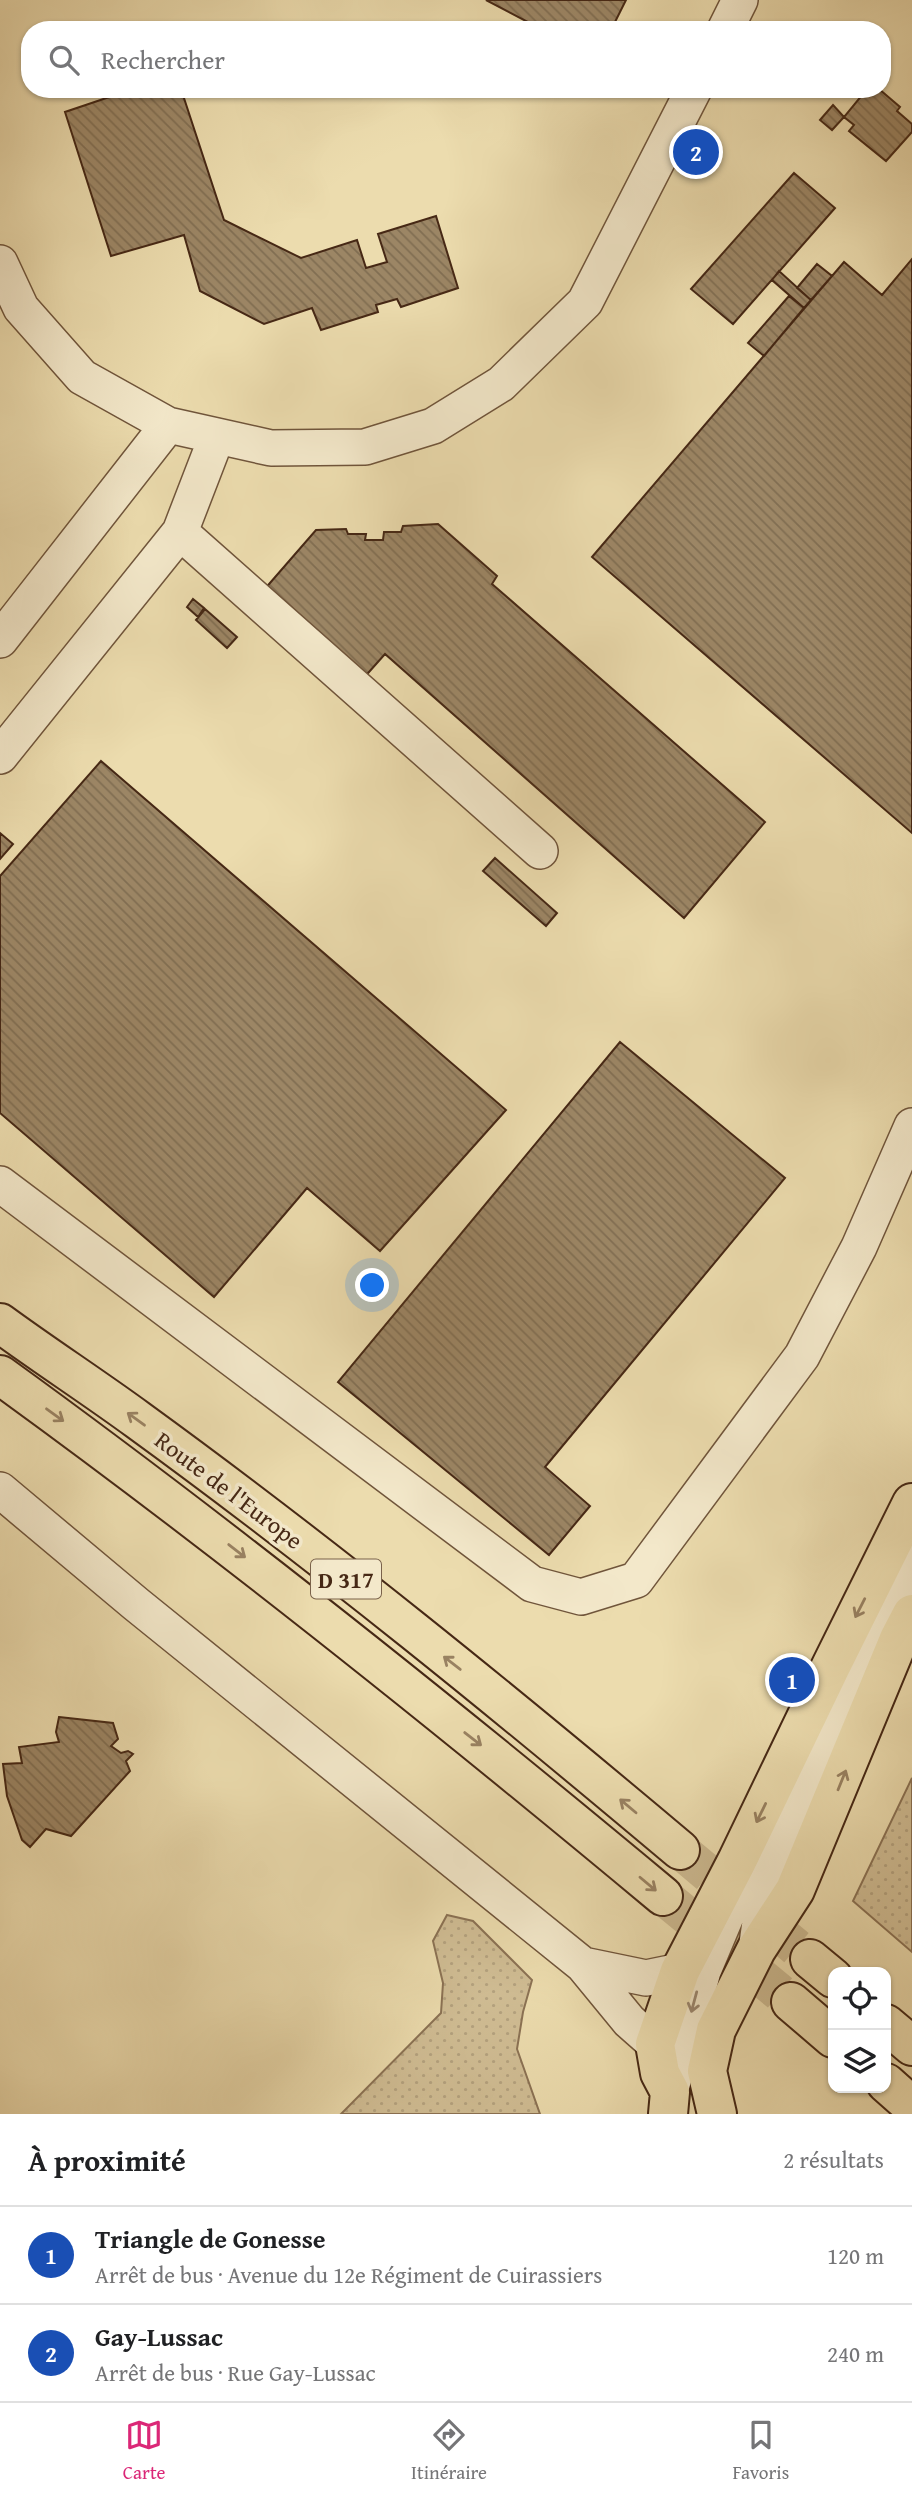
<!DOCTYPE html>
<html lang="fr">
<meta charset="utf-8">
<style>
body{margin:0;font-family:"Gentium Book Plus",serif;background:#f2f2f2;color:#202124}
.controls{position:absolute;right:21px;bottom:21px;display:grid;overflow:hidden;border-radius:14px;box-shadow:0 2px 5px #0004}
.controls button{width:63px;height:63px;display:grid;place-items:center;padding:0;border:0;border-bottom:2px solid #e0e0e0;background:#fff;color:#202124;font:35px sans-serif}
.you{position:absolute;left:373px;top:1286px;width:24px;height:24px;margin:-18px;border:5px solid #fff;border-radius:50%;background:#1a73e8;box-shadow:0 0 0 10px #1a73e833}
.badge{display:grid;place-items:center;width:46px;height:46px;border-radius:50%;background:#db2777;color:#fff;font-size:23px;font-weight:700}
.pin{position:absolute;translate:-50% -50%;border:4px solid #fff;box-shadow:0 2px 7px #0006}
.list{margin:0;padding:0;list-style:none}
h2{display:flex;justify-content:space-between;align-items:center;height:91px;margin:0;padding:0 28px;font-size:30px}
h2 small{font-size:23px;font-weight:400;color:#757577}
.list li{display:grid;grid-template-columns:46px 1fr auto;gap:21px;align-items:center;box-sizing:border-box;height:98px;padding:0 28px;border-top:2px solid #e0e0e0}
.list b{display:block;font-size:26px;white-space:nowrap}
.list p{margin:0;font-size:23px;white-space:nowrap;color:#757577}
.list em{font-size:23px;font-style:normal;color:#757577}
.icon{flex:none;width:38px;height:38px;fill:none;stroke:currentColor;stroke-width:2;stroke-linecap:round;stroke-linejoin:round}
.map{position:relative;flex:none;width:912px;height:2114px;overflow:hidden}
.search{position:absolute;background:#fff;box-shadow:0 2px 5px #0004;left:21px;right:21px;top:21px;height:77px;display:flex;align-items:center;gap:18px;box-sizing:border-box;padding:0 24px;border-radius:28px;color:#757577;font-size:26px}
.sheet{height:287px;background:#fff}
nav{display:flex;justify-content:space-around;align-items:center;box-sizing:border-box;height:98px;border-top:2px solid #e0e0e0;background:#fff;font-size:19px;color:#757577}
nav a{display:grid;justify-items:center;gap:4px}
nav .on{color:#db2777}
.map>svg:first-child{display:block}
.green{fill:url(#green-dots);stroke:#8b7254;stroke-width:2}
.building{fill:url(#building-back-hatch);stroke:#462815;stroke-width:2}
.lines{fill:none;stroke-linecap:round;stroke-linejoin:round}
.major-tunnel{stroke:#cbb88f;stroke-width:38;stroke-dasharray:38 19;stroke-linecap:butt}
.minor-casing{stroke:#70553b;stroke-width:38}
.major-casing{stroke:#462815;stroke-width:42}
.minor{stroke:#f3e8ca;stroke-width:35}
.major{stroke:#ecdcae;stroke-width:38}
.oneway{stroke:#998262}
.oneway2{stroke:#9c8870}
.labels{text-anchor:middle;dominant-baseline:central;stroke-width:7;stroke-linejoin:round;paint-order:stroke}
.shield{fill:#f3e8ca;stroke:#7a624b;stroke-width:2}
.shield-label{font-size:23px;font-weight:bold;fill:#462815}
.street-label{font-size:24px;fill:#462815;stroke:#f3e8ca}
</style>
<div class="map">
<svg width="912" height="2114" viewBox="0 0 912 2114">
<defs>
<pattern id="green-dots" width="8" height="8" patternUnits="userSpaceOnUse" patternTransform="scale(1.75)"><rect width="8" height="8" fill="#d0bd94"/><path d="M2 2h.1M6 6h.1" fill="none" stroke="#b4a27f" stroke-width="1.8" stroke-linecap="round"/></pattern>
<pattern id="building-back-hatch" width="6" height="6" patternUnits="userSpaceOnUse" patternTransform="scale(1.75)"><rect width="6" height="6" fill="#9c8665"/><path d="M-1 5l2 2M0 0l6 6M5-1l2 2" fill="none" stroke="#816e52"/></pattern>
</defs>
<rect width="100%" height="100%" fill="#ecdcae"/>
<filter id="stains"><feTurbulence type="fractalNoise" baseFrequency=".00286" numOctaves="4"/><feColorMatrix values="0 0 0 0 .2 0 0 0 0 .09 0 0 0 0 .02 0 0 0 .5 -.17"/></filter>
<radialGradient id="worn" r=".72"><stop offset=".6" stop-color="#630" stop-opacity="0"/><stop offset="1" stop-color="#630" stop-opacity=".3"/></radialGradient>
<!-- green -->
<path class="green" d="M912 1778V1952L853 1901Z
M447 1915 473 1921 532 1980 523 2012 517 2049 540 2114H341L441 2013 443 1983 433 1941Z"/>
<!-- building -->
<path class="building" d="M486 0H626L611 30H543Z
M133 89H181L224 220 301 258 357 240 366 268 387 262 378 234 436 216 458 288 401 307 397 299 376 305 378 312 321 330 312 308 264 324 200 291 184 235 111 256 65 112Z
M867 89H879L900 107 897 111 912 124V132L886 161 849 131 854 125 844 117Z
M833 105 844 117 832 130 820 120Z
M794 173 835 208 733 324 691 289Z
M912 259V833L592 557 844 262 882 295Z
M817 264 832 276 811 300 797 288Z
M779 271 811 300 804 308 772 280Z
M789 296 804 308 764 356 748 343Z
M438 524 497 576 492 584 765 822 684 918 385 654 361 681 263 591 316 530 346 529 348 534H366L365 540H383L384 532H401L403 526Z
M193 599 204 608 198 617 187 607Z
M205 609 237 637 227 648 196 620Z
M101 761 506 1110 380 1251 307 1188 214 1297 0 1113V876Z
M0 833 13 844 0 859Z
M495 858 557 913 546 926 483 871Z
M620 1042 785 1178 545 1467 590 1506 549 1555 338 1382Z
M59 1717 113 1723 118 1739 111 1746 121 1753 128 1751 133 1754 126 1761 130 1771 71 1836 46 1829 30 1847 22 1840 7 1796 3 1764 22 1763 19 1747 59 1742 56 1732Z"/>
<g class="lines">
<!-- major-tunnel -->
<path class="major-tunnel" d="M680 1850 810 1959
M663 1896 791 2002"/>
<defs>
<path id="minor" d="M725 30 740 0
M0 263 21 308 82 377 168 425 271 448 365 447 433 426 501 384 585 302 694 89
M217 436 180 532 540 851
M0 640 168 425
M0 756 180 532
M0 1184 532 1584 581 1597 636 1580 802 1356 859 1247 912 1126
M0 1490 136 1604 583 1965 629 2021 655 2044
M756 1950 762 1909 777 1849
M583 1965 646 1978 680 1971
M670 2092 703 1971 735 1895 781 1835 815 1768 854 1679 912 1558"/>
<path id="major" d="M0 1323C45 1356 93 1387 138 1420 325 1556 504 1702 680 1850
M0 1375C228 1540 447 1716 663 1896
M810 1959 833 1978
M791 2002 833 2038
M886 2024 912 2046
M886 2083 912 2106
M668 2114 670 2092 660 2073 655 2044 680 1971 737 1861 831 1666 912 1503
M717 2114 707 2071 716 2030 756 1950 795 1890 899 1639 912 1614"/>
</defs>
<!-- minor casing -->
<use href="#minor" class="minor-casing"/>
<!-- major casing -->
<use href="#major" class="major-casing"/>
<!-- minor -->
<use href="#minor" class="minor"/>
<!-- major -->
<use href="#major" class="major"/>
</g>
<!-- one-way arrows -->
<defs><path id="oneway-shaft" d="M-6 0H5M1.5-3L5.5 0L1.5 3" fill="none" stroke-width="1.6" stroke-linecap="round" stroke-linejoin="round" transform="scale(1.75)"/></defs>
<g class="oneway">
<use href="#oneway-shaft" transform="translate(55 1415) rotate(36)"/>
<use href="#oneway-shaft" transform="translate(136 1419) rotate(-144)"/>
<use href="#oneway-shaft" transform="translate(237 1551) rotate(38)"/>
<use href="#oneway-shaft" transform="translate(860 1608) rotate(117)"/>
<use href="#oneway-shaft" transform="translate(452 1663) rotate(-142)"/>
<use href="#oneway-shaft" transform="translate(473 1739) rotate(38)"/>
<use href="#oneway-shaft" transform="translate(842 1780) rotate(-68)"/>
<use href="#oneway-shaft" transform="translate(628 1806) rotate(-140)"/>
<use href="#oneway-shaft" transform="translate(761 1813) rotate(116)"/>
<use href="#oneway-shaft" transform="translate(648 1884) rotate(40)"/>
</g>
<use class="oneway2" href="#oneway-shaft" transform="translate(694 2002) rotate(105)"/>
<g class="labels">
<!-- shield labels -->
<rect class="shield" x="311" y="1559.5" width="70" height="39" rx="5"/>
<g class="shield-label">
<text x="346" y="1579">D 317</text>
</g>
<!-- street labels -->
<g class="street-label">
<text transform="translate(229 1490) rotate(37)">Route de l'Europe</text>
</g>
</g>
<rect width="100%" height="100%" filter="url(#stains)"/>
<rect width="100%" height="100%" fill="url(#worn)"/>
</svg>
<div class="controls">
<button><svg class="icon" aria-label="locate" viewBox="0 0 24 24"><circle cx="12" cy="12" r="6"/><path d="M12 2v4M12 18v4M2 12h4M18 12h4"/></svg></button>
<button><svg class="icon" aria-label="layers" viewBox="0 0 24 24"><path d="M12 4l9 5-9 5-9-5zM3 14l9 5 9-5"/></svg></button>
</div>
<div class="you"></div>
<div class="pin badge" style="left:792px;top:1680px;background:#1a4fb4">1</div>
<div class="pin badge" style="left:696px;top:152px;background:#1a4fb4">2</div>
<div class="search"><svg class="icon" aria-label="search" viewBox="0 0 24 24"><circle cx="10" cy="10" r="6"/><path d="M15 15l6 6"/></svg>Rechercher</div>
</div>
<section class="sheet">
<h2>À proximité<small>2 résultats</small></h2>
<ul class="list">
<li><span class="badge" style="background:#1a4fb4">1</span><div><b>Triangle de Gonesse</b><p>Arrêt de bus · Avenue du 12e Régiment de Cuirassiers</p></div><em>120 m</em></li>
<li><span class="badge" style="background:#1a4fb4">2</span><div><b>Gay-Lussac</b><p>Arrêt de bus · Rue Gay-Lussac</p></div><em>240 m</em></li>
</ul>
</section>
<nav>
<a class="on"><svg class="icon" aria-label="map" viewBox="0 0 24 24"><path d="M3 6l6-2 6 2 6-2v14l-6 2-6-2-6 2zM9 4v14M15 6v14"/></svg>Carte</a>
<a><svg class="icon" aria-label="directions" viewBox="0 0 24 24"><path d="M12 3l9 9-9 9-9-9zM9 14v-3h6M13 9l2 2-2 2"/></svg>Itinéraire</a>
<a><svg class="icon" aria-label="saved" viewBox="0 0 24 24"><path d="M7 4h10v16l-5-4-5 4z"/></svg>Favoris</a>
</nav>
